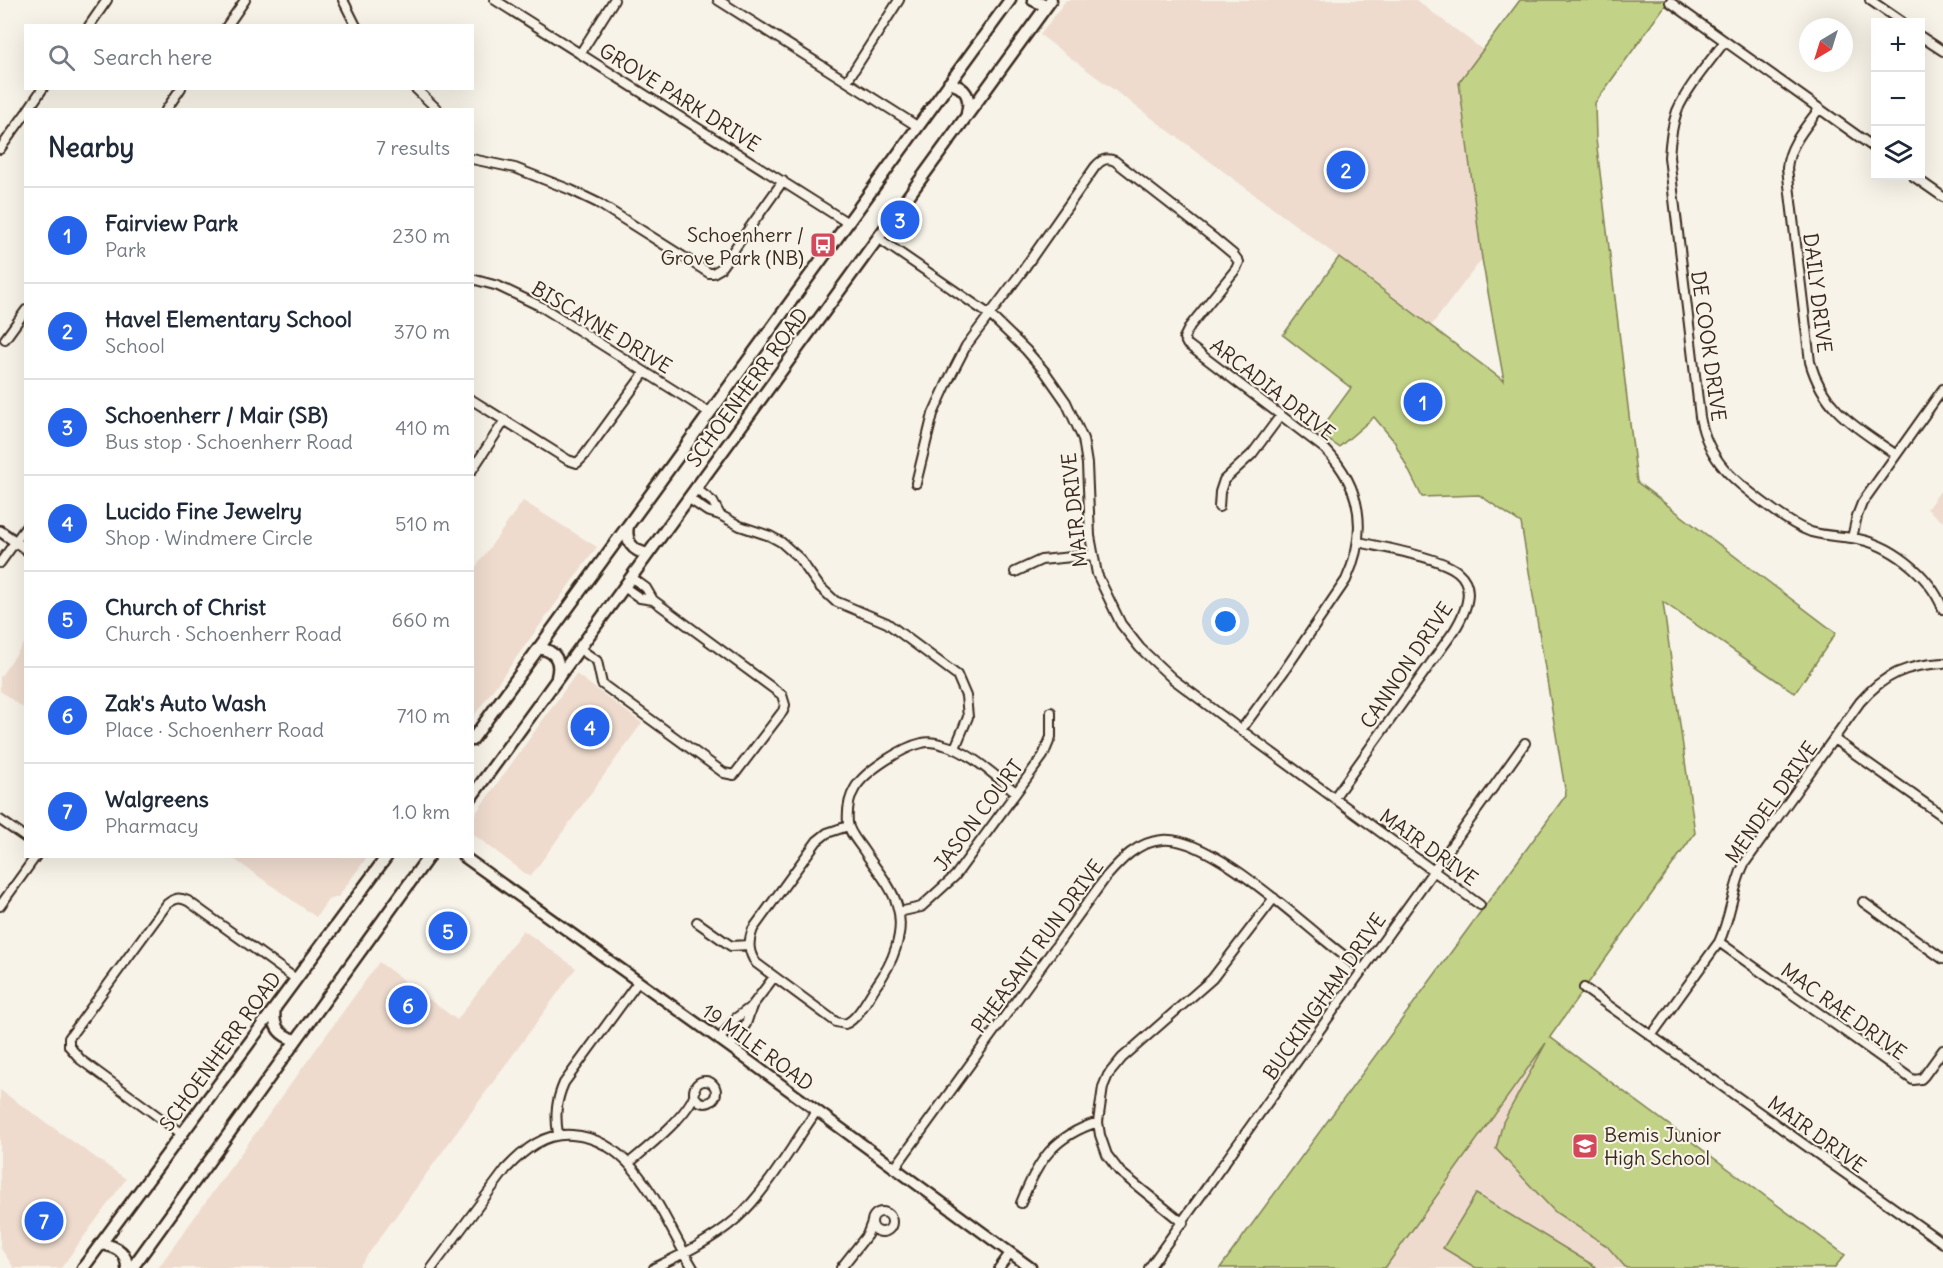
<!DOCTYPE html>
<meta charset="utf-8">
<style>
body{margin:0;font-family:Delius,sans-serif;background:#f2f2f3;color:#1f2937}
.controls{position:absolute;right:18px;top:18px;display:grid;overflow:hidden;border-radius:0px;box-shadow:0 6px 24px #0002}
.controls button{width:54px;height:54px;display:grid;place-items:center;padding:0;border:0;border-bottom:2px solid #e0e1e3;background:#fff;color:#1f2937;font:30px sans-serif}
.compass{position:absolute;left:1799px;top:18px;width:54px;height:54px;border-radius:50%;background:#fff;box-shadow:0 6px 24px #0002;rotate:218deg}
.you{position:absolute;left:1226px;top:622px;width:21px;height:21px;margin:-15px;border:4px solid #fff;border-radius:50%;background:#1a73e8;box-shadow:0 0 0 9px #1a73e833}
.badge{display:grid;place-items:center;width:39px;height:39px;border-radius:50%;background:#2563eb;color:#fff;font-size:20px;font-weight:700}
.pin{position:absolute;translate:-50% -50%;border:3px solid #fff;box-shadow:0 2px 6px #0006}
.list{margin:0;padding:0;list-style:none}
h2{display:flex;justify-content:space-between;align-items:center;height:78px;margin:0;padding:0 24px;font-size:26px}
h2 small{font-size:20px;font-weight:400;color:#747a83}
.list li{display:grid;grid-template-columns:39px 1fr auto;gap:18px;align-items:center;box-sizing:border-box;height:96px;padding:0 24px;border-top:2px solid #e0e1e3}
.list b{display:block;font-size:22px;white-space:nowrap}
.list p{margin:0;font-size:20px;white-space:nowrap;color:#747a83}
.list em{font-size:20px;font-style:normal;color:#747a83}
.icon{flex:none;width:33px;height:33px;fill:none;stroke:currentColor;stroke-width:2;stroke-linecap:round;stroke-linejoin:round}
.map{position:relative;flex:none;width:1943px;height:1268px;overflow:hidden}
.search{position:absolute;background:#fff;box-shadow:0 6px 24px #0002;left:24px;top:24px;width:450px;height:66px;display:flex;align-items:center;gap:15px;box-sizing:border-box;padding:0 21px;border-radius:0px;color:#747a83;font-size:22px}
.panel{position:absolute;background:#fff;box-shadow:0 6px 24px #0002;left:24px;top:108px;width:450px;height:750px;border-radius:0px}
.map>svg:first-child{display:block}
.built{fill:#eedbce}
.green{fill:#c2d286;stroke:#7e7e52;stroke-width:1.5}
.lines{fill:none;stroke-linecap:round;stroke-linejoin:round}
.minor-casing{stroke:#3b2a1e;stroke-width:12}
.tertiary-casing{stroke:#3b2a1e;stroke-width:14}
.secondary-casing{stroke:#3b2a1e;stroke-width:15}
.minor{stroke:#f7f3e8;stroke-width:8}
.tertiary{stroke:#f7f3e8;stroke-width:9}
.secondary{stroke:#f7f3e8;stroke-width:10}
.labels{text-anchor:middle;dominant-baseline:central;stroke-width:4.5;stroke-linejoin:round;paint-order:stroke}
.street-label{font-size:20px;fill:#3b2a1e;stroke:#f7f3e8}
.poi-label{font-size:20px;fill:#3b2a1e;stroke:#f7f3e8;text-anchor:end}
</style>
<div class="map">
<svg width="1943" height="1268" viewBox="0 0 1943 1268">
<rect width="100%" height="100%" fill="#f7f3e8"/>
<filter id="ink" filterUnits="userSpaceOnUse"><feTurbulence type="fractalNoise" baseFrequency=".0167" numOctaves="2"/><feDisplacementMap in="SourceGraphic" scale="12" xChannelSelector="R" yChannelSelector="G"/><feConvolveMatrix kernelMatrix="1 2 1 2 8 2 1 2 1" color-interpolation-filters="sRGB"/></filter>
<g filter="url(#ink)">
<!-- built -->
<path class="built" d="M1066 0H1416L1483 50 1459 82 1482 259 1431 326 1040 35Z
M1943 487V522L1927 509Z
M523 501 597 547 473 717V571Z
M25 642V709L0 691V677Z
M576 674 642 723 530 877 473 834V817Z
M231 857H367L338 897 328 900 316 917Z
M523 930 576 968 358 1268H158L379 962 457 1020Z
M1550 1037 1845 1255 1835 1268H1385Z
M0 1090 126 1179 61 1268H14L0 1247Z"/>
<!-- green -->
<path class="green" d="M1520 0H1669L1595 103 1596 139 1637 482 1836 633 1795 693 1663 602 1695 833 1550 1037 1845 1255 1834 1268H1626L1607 1246 1555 1212 1496 1149 1503 1122 1546 1043 1385 1268H1220L1566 795 1521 523 1479 495 1422 497 1394 441 1374 417 1339 447 1318 433 1351 388 1283 335 1339 257 1504 381 1482 259 1459 82Z
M1476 1194 1596 1267 1595 1268H1476L1443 1248Z"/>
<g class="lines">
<defs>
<path id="minor" d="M343 0 356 26
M495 0 848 223
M718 0 917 126
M1870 0 1902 22
M1670 2 1876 149
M89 26 107 0
M227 26 245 0
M1920 36 1943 51
M1725 41C1709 63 1688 86 1677 111 1672 126 1670 141 1669 157L1700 417C1708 461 1734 481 1768 506 1781 516 1795 526 1811 532 1825 536 1838 536 1852 538 1890 543 1929 574 1943 609
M580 54 614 0
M847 81 899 0
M415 88 438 110
M1819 109C1806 127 1789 145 1787 168L1810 362C1824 411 1856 427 1895 454
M28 110 43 88
M166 110 181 88
M0 149 26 113
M472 159 515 168 571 190 598 203 709 273H713L720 269 783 181
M1913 176 1943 197
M878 238 990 315 1026 350 1045 372 1066 402 1083 439 1087 464 1090 536 1097 574 1121 624 1140 648 1173 679 1241 730 1480 905
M472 279 498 286 542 307 710 413
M5 339 26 310
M472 400 568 460 577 463 583 457 645 372
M472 470 505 420
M916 483 933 414 948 381 966 346 1021 273 1095 167C1101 160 1106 157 1115 161L1215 239 1233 254 1239 262 1236 269 1190 326 1184 338 1187 344 1325 449C1362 487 1368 532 1346 580L1282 674 1241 730
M695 488 713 502 720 515
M688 498 707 511 720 515 740 526 770 536 781 542 799 558 819 586 835 601 887 623 957 675 966 696 968 717 955 748
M1219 507 1220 492 1224 480 1252 454 1281 415
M1852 538 1857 516 1862 503 1943 389
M0 563 26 527
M1015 572 1041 560 1093 555
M624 587 640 598 653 600 646 588 631 577
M580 649 597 661 602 684 724 773 734 775 783 711 785 705 782 695 653 600
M1834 739 1943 816
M1334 798 1454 631C1464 615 1477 588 1458 572 1440 557 1384 548 1359 542
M0 820 26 838
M848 826 827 833 817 841 753 929C748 942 748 952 756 963L836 1022 845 1024C858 1019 868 998 876 986 892 964 906 933 897 905 891 885 875 868 864 851 859 843 849 833 848 823 847 811 849 798 855 788 865 771 903 747 922 743 929 741 938 743 944 745 969 751 996 777 1016 792
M1863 902 1943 959
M0 906 36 856
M899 912 921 907 955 876 1043 756 1051 737V712
M697 922 731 946 749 945
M1719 942 1913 1080 1921 1079 1924 1076 1943 1050
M1584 988 1943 1243
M752 1006 774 977
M1651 1036 1719 942C1731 917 1732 889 1744 864L1860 702C1884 674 1907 665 1943 663
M719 1040 736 1018 752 1006 746 1024 730 1047
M694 1092a11 11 0 1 1 22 0a11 11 0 1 1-22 0Z
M182 1134 81 1060 69 1046V1038L167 904C175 898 179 897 188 901L296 979
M558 1134C555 1115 556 1101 564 1083L638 982
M629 1163C647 1148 690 1114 695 1092
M894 1169 1106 877C1121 860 1137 842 1162 840 1207 835 1292 914 1327 942 1339 952 1351 961 1363 970
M1021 1203C1038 1160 1054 1136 1098 1122
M872 1222a10 10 0 1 1 20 0a10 10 0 1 1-20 0Z
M1183 1223 1120 1172 1107 1155 1100 1135 1098 1122 1103 1087 1108 1075 1122 1058 1212 979 1274 898
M432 1268 506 1169C525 1149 544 1133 572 1135 637 1139 664 1221 693 1268
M654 1268C683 1254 712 1240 736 1219 767 1191 792 1146 816 1112
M841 1268 867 1235 872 1222
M999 1268 1010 1253
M1149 1268 1525 743"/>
<path id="tertiary" d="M0 531 26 549
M463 856 730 1047 1031 1268"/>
<path id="secondary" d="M1033 0 1046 6
M949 83C966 87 971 97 967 113
M628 526C625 541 632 551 648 554
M539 648C556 651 561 661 557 677
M472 740 1010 0
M472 796 1051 0
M275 1008C272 1025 278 1035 295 1040
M101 1244C116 1246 127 1252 127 1268
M83 1268 387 856
M132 1268 429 856"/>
</defs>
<!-- minor casing -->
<use href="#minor" class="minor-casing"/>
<!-- tertiary casing -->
<use href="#tertiary" class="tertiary-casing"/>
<!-- secondary casing -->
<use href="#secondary" class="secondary-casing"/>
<!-- minor -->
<use href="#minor" class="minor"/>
<!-- tertiary -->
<use href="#tertiary" class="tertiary"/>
<!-- secondary -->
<use href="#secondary" class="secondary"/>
</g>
</g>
<!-- icons -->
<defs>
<symbol id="bus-square" viewBox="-11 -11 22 22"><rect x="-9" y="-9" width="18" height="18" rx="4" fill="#d1495b" stroke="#f7f3e8"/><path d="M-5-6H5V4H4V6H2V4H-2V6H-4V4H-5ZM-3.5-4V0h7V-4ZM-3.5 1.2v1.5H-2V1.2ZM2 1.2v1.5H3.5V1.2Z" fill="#fff"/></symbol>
<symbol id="school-square" viewBox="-11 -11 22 22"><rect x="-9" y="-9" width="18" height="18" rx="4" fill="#d1495b" stroke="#f7f3e8"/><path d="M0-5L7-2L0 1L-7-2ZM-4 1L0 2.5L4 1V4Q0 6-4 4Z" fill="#fff"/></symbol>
</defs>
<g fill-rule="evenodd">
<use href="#bus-square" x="808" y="230" width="30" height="30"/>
<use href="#school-square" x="1570" y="1131" width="30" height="30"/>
</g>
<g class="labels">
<!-- street labels -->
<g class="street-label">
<text transform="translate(680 97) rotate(32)">GROVE PARK DRIVE</text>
<text transform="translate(1818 293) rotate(83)">DAILY DRIVE</text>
<text transform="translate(602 327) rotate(31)">BISCAYNE DRIVE</text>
<text transform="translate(1709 346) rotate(82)">DE COOK DRIVE</text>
<text transform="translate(747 387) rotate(-54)">SCHOENHERR ROAD</text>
<text transform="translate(1273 389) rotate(38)">ARCADIA DRIVE</text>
<text transform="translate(1074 510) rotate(-96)">MAIR DRIVE</text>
<text transform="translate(1406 665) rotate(-56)">CANNON DRIVE</text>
<text transform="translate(1771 802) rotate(-55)">MENDEL DRIVE</text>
<text transform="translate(978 815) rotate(-53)">JASON COURT</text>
<text transform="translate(1429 847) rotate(36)">MAIR DRIVE</text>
<text transform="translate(1037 946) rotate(-54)">PHEASANT RUN DRIVE</text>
<text transform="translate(1324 996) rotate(-55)">BUCKINGHAM DRIVE</text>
<text transform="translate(1844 1011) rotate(36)">MAC RAE DRIVE</text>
<text transform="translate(758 1047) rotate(36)">19 MILE ROAD</text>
<text transform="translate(220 1051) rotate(-54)">SCHOENHERR ROAD</text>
<text transform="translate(1817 1134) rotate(36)">MAIR DRIVE</text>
</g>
<!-- poi labels -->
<g class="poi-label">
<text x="804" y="234">Schoenherr /<tspan x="804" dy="23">Grove Park (NB)</tspan></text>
<text x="1604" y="1134" text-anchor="start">Bemis Junior<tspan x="1604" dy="23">High School</tspan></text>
</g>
</g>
</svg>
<div class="controls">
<button>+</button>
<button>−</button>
<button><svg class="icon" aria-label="layers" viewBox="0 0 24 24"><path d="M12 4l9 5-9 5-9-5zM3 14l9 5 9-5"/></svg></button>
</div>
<svg class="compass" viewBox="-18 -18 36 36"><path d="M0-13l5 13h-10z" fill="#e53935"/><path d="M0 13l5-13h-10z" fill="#747a83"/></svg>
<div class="you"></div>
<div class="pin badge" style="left:1423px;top:402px">1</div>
<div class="pin badge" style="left:1346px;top:170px">2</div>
<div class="pin badge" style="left:900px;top:220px">3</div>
<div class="pin badge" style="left:590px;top:727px">4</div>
<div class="pin badge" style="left:448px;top:931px">5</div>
<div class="pin badge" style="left:408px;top:1005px">6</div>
<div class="pin badge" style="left:44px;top:1221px">7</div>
<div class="search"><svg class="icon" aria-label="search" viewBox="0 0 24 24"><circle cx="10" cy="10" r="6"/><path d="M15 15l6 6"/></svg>Search here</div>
<section class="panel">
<h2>Nearby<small>7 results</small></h2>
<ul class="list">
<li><span class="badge">1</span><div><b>Fairview Park</b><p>Park</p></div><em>230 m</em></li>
<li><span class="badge">2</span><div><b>Havel Elementary School</b><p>School</p></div><em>370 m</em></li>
<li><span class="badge">3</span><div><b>Schoenherr / Mair (SB)</b><p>Bus stop · Schoenherr Road</p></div><em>410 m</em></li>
<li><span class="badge">4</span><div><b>Lucido Fine Jewelry</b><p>Shop · Windmere Circle</p></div><em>510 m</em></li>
<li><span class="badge">5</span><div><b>Church of Christ</b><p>Church · Schoenherr Road</p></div><em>660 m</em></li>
<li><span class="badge">6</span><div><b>Zak's Auto Wash</b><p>Place · Schoenherr Road</p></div><em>710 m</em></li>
<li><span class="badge">7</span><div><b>Walgreens</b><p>Pharmacy</p></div><em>1.0 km</em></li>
</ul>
</section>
</div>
